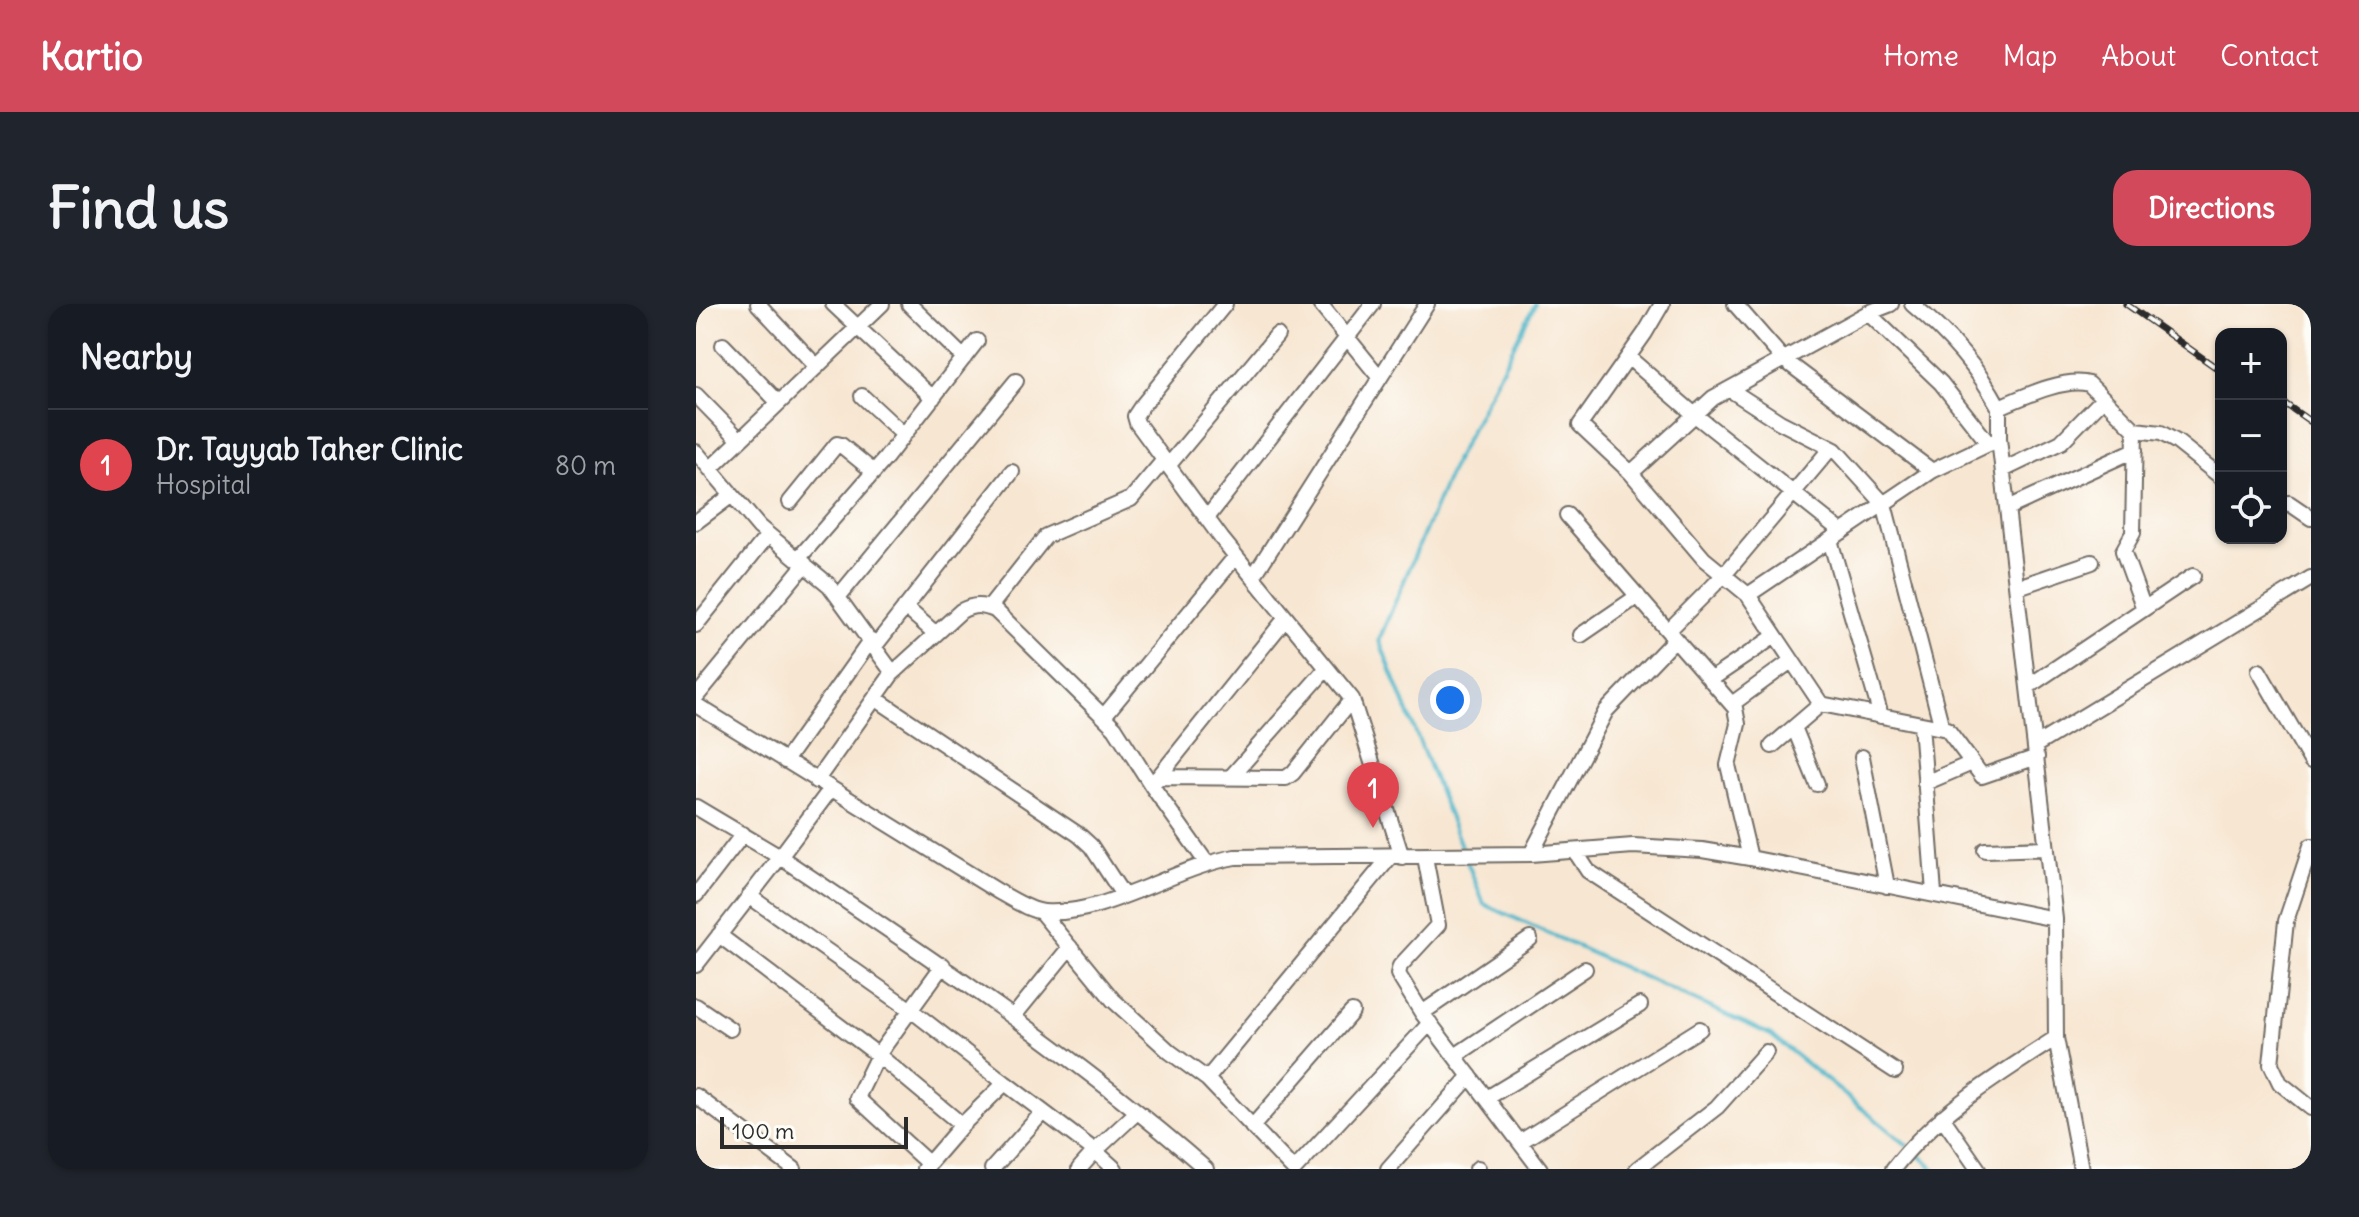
<!DOCTYPE html>
<meta charset="utf-8">
<style>
body{margin:0;font-family:Delius,sans-serif;background:#20242c;color:#f1f3f6}
.controls{position:absolute;right:24px;top:24px;display:grid;overflow:hidden;border-radius:16px;box-shadow:0 2px 6px #0004}
.controls button{width:72px;height:72px;display:grid;place-items:center;padding:0;border:0;border-bottom:2px solid #363941;background:#171b24;color:#f1f3f6;font:40px sans-serif}
.scale{position:absolute;left:24px;bottom:20px;width:188px;box-sizing:border-box;padding-left:8px;border:4px solid #2b2b2b;border-top:0;font-size:22px;line-height:28px;white-space:nowrap;color:#2b2b2b;-webkit-text-stroke:6px #fdfcf7;paint-order:stroke}
.you{position:absolute;left:754px;top:396px;width:28px;height:28px;margin:-20px;border:6px solid #fff;border-radius:50%;background:#1a73e8;box-shadow:0 0 0 12px #1a73e833}
.badge{display:grid;place-items:center;width:52px;height:52px;border-radius:50%;background:#d1495b;color:#fff;font-size:26px;font-weight:700}
.pin{position:absolute;translate:-50% -66px;filter:drop-shadow(0 2px 4px #0008)}
.pin::after{content:'';position:absolute;top:42px;width:28px;height:24px;background:inherit;clip-path:polygon(0 0,100% 0,50% 100%)}
.list{margin:0;padding:0;list-style:none}
h2{display:flex;justify-content:space-between;align-items:center;height:104px;margin:0;padding:0 32px;font-size:34px}
h2 small{font-size:26px;font-weight:400;color:#9ea1a6}
.list li{display:grid;grid-template-columns:52px 1fr auto;gap:24px;align-items:center;box-sizing:border-box;height:112px;padding:0 32px;border-top:2px solid #363941}
.list b{display:block;font-size:30px;white-space:nowrap}
.list p{margin:0;font-size:26px;white-space:nowrap;color:#9ea1a6}
.list em{font-size:26px;font-style:normal;color:#9ea1a6}
.icon{flex:none;width:44px;height:44px;fill:none;stroke:currentColor;stroke-width:2;stroke-linecap:round;stroke-linejoin:round}
.map{position:relative;flex:none;width:1615px;height:865px;overflow:hidden;border-radius:24px}
header{display:flex;align-items:center;gap:48px;box-sizing:border-box;height:112px;padding:0 40px;background:#d1495b;color:#fff}
header strong{font-size:38px}
nav{display:flex;gap:44px;margin-inline-start:auto;font-size:28px}
.intro{display:flex;align-items:center;justify-content:space-between;box-sizing:border-box;height:192px;padding:0 48px}
h1{margin:0;font-size:56px}
.button{padding:20px 36px;border-radius:24px;background:#d1495b;color:#fff;font-size:28px;font-weight:700}
main{display:flex;gap:48px;padding:0 48px}
aside{flex:1;background:#171b24;border-radius:24px;box-shadow:0 2px 6px #0004}
.map>svg:first-child{display:block}
.lines{fill:none;stroke-linecap:round;stroke-linejoin:round}
.stream{stroke:#4cb6ca;stroke-width:4}
.minor-casing{stroke:#726c65;stroke-width:18}
.minor{stroke:#fff;stroke-width:14}
.rail-casing{stroke:#2b2b2b;stroke-width:7}
.rail{stroke:#fdfcf7;stroke-width:4;stroke-dasharray:12;stroke-linecap:butt}
</style>
<header>
<strong>Kartio</strong>
<nav><a>Home</a><a>Map</a><a>About</a><a>Contact</a></nav>
</header>
<div class="intro"><h1>Find us</h1><a class="button">Directions</a></div>
<main>
<aside>
<h2>Nearby<small></small></h2>
<ul class="list">
<li><span class="badge" style="background:#e0444e">1</span><div><b>Dr. Tayyab Taher Clinic</b><p>Hospital</p></div><em>80 m</em></li>
</ul>
</aside>
<div class="map">
<svg width="1615" height="865" viewBox="0 0 1615 865">
<rect width="100%" height="100%" fill="#fdfcf7"/>
<filter id="ink" filterUnits="userSpaceOnUse"><feTurbulence type="fractalNoise" baseFrequency=".0125" numOctaves="2"/><feDisplacementMap in="SourceGraphic" scale="16" xChannelSelector="R" yChannelSelector="G"/><feConvolveMatrix kernelMatrix="1 2 1 2 8 2 1 2 1" color-interpolation-filters="sRGB"/></filter>
<filter id="wash" filterUnits="userSpaceOnUse"><feTurbulence type="fractalNoise" baseFrequency=".006" numOctaves="4" result="noise"/><feDisplacementMap in="SourceGraphic" scale="32" xChannelSelector="R" yChannelSelector="G"/><feGaussianBlur stdDeviation="1.8" result="paint"/><feColorMatrix in="noise" values="0 0 0 0 0 0 0 0 0 0 0 0 0 0 0 0 0 1.4 0 .05"/><feComposite in="paint" operator="in"/></filter>
<g filter="url(#wash)">
<rect width="100%" height="100%" fill="#f7e6d1"/>
<g class="lines">
<!-- stream -->
<path class="stream" d="M767 547 683 336 757 161 839 0
M770 555 788 600 1075 731 1211 841
M1218 846 1238 865"/>
</g>
</g>
<g filter="url(#ink)">
<g class="lines">
<defs>
<path id="minor" d="M62 0 121 63
M137 0 237 94
M213 0 268 54
M529 0 445 103 439 112 441 119 526 235 656 395 706 553
M624 0 684 74
M1039 0 1087 55 1236 167
M1216 0C1251 29 1281 62 1303 103
M1172 9 1245 79 1293 140
M27 41 83 99
M932 53 999 111 1146 228
M1033 85 1084 118 1139 146 1188 200 1246 424
M0 91 44 136
M166 92 208 131
M1439 126 1437 229 1427 247 1448 305
M1303 135 1236 167 1052 291 1125 400 1251 425 1286 472 1341 453
M0 148 63 223 133 281 197 369
M472 162 581 31
M14 165 186 0
M1307 166 1365 138 1407 95
M935 169 884 121 949 29 966 0
M94 198 141 140 145 141 178 168
M1585 200 1593 199 1615 214
M1312 204 1439 146
M871 211 1039 404 1042 420 1032 461 1054 554
M511 214 677 0
M0 218 36 191
M1134 236 1185 412
M102 255 189 155 281 37
M557 273 731 0
M1322 283 1396 258
M1052 291 1008 255 935 169 1017 94 1172 9 1195 0
M143 292 320 77
M209 303 240 330
M293 304 350 232 435 195 468 156
M0 321 72 231
M972 327 1028 271 1135 144
M885 331 942 292
M179 342 316 168
M1563 367 1615 457
M1014 376 1079 332
M1333 382 1497 272
M0 393 109 260
M179 394 383 531 395 542 427 591
M1036 400 1095 357
M0 401 303 588C316 595 334 607 348 608 407 613 477 564 539 553L835 550 937 542 1006 546 1054 554 1359 615 1360 734 1385 865
M408 412 540 252
M1225 420 1238 589
M1098 423 1121 480
M1340 441 1615 274
M1076 442 1125 400
M1166 453 1191 582
M89 457 175 336
M462 473 590 474 597 469 656 395
M534 474 631 364
M460 476 590 314
M120 477 196 370 265 307C278 300 286 301 299 306L419 424 456 482 510 558
M1229 479 1276 459
M134 486 84 553C231 651 377 749 510 865
M0 503 84 553 0 661
M1615 542 1590 617 1575 760 1584 779 1615 804
M1289 546 1351 544
M879 547 892 567 1199 767
M835 550 910 407 979 335
M729 553 742 621 704 662 702 670 726 709 844 865
M0 591 47 530
M53 592 215 706 309 779
M345 608 417 696 474 748 511 775 597 865
M1359 615 1303 135V103C1327 93 1369 73 1393 80L1439 126 1465 129 1481 138 1525 173
M23 631 182 751 247 661
M0 702 34 725
M726 709 834 635
M317 713 374 643
M759 752 889 665
M511 775 694 553
M0 792 98 865
M791 794 944 701
M1246 813 1282 865
M556 823 656 708
M824 838 1004 725
M233 860 161 794 182 751 266 821 309 779 399 847 441 808
M228 865 266 821
M296 865 347 808
M383 865 399 847 419 865
M599 865 734 719
M692 865 774 772
M781 865 782 864
M941 865 1021 803 1070 748
M1197 865C1241 808 1301 772 1360 734"/>
</defs>
<!-- minor casing -->
<use href="#minor" class="minor-casing"/>
<!-- minor -->
<use href="#minor" class="minor"/>
<defs>
<path id="rail" d="M1430 0 1525 67
M1585 97 1615 118"/>
</defs>
<!-- rail casing -->
<use href="#rail" class="rail-casing"/>
<!-- rail -->
<use href="#rail" class="rail"/>
</g>
</g>
</svg>
<div class="controls">
<button>+</button>
<button>−</button>
<button><svg class="icon" aria-label="locate" viewBox="0 0 24 24"><circle cx="12" cy="12" r="6"/><path d="M12 2v4M12 18v4M2 12h4M18 12h4"/></svg></button>
</div>
<div class="scale">100 m</div>
<div class="you"></div>
<div class="pin badge" style="left:677px;top:524px;background:#e0444e">1</div>
</div>
</main>
